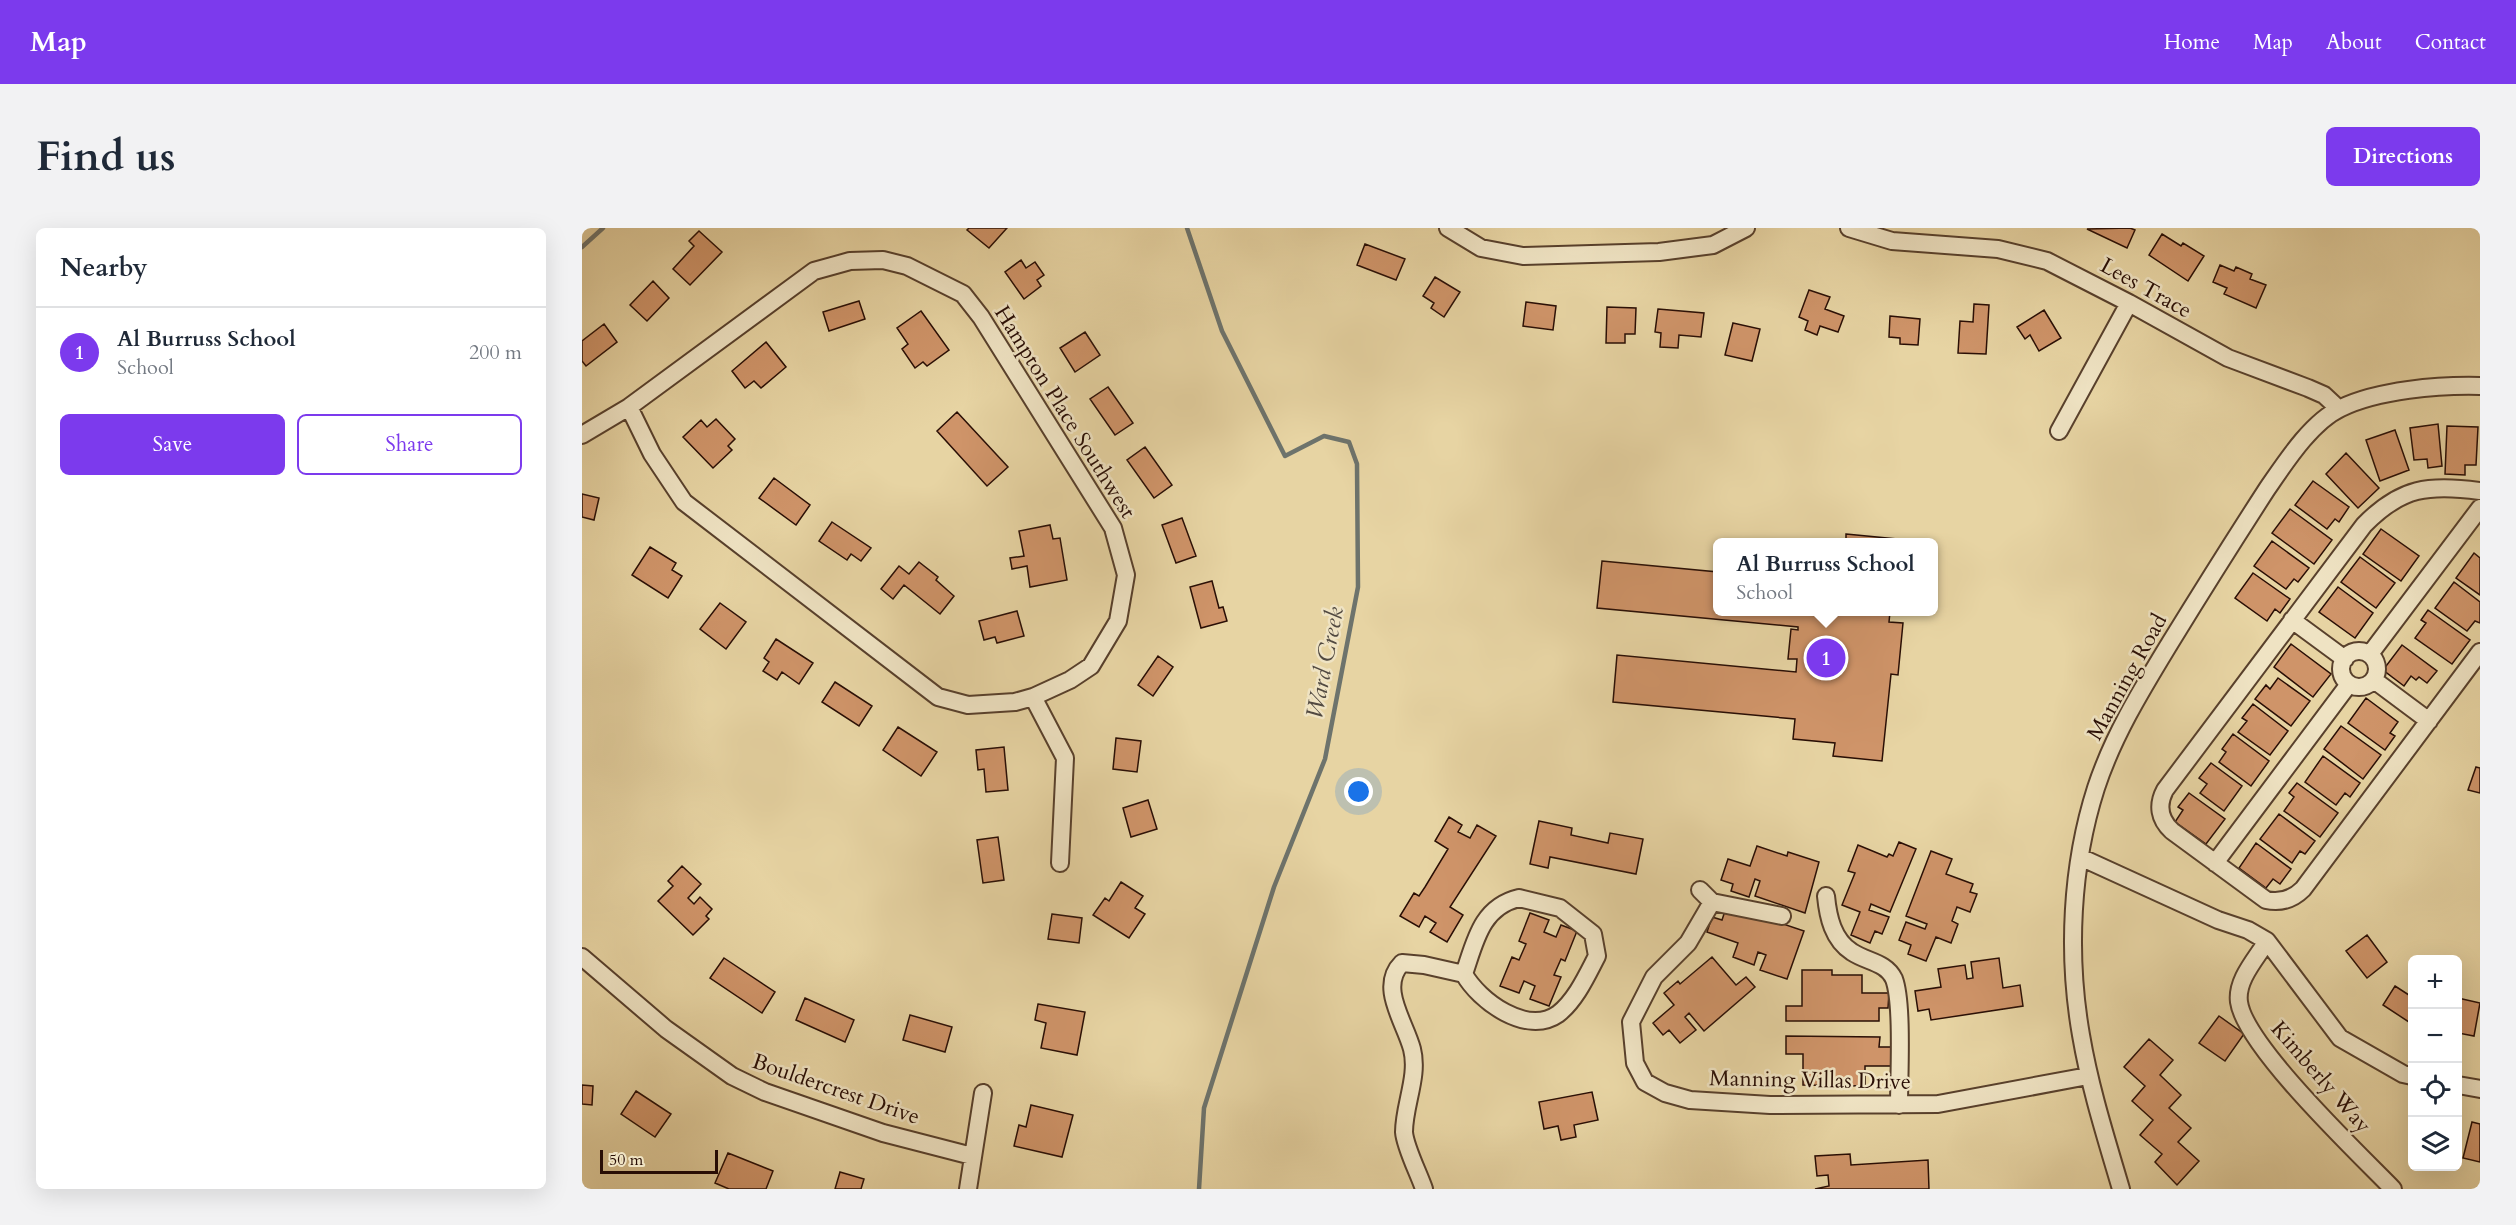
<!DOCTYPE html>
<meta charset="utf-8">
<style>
body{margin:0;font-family:Cardo,serif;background:#f2f2f3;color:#1f2937}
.controls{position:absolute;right:18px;bottom:18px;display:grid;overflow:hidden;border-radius:9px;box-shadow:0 6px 24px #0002}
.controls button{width:54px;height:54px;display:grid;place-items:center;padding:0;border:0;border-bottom:2px solid #e0e1e3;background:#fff;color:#1f2937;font:30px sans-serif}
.scale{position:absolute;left:18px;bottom:15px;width:118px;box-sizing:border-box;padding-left:6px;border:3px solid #290e05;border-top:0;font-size:16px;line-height:21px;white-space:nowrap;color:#290e05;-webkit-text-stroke:4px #efe3c3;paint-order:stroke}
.you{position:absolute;left:777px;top:564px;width:21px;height:21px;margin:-15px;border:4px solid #fff;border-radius:50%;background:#1a73e8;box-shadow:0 0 0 9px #1a73e833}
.badge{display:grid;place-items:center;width:39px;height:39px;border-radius:50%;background:#7c3aed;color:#fff;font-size:20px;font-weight:700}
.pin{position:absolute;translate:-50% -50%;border:3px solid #fff;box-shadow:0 2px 6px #0006}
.popup{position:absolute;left:1131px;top:310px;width:225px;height:78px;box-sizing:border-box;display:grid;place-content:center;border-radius:9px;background:#fff;filter:drop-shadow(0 2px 4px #0005);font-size:20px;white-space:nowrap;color:#747a83}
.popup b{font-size:22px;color:#1f2937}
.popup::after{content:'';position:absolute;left:50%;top:100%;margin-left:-12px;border:12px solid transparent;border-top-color:#fff}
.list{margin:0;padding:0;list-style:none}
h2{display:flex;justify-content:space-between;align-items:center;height:78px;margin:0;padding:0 24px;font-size:26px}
h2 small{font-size:20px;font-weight:400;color:#747a83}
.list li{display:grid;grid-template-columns:39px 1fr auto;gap:18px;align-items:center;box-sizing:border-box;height:90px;padding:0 24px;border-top:2px solid #e0e1e3}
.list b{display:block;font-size:22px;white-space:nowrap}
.list p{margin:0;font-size:20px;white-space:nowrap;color:#747a83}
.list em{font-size:20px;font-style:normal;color:#747a83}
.actions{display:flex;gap:12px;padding:18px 24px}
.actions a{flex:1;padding:14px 0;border:2px solid #7c3aed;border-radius:9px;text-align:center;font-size:21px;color:#7c3aed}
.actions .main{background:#7c3aed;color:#fff}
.icon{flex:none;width:33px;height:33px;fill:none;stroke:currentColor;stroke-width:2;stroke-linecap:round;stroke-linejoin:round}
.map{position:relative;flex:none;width:1898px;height:961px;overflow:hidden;border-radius:9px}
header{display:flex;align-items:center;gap:36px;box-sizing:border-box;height:84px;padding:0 30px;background:#7c3aed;color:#fff}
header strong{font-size:28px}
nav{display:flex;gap:33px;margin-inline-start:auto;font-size:21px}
.intro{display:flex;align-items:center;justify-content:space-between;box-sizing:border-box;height:144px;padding:0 36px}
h1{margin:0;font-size:42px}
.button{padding:15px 27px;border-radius:9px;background:#7c3aed;color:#fff;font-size:21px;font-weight:700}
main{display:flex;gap:36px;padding:0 36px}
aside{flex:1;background:#fff;border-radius:9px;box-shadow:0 6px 24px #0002}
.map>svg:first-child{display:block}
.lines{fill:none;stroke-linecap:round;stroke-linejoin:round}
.stream{stroke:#6d736c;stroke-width:4.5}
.building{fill:#cf9469;stroke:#290e05;stroke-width:1.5}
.street-casing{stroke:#58402c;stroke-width:20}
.street{stroke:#efe3c3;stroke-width:16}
.labels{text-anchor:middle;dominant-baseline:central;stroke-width:5;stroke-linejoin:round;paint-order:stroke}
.street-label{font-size:22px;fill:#290e05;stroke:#efe3c3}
.water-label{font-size:24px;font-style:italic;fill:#514941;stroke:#efe3c3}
</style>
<header>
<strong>Map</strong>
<nav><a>Home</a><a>Map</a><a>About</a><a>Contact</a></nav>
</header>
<div class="intro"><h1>Find us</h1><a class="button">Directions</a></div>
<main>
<aside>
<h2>Nearby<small></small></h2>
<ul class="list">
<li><span class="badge">1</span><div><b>Al Burruss School</b><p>School</p></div><em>200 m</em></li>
</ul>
<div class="actions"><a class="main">Save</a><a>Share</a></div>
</aside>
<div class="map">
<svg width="1898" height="961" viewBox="0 0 1898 961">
<rect width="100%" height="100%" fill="#e7d4a3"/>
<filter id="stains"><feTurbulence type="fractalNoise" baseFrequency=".00333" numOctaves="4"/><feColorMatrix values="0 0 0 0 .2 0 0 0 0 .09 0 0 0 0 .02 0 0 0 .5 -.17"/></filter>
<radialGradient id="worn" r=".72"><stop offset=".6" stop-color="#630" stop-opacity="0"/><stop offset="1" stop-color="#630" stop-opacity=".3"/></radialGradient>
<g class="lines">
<!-- stream -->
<path class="stream" d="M605 0 640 103 703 228 742 208 767 214 775 236 776 359 743 531 692 659 622 880 617 961
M0 19 21 0"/>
</g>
<!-- building -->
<path class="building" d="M387 0H425L407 20 385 2Z
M1548 0 1553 2 1545 20 1505 1Z
M117 3 140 24 108 57 91 41 112 18 107 13Z
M1580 6 1599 18 1601 15 1622 28 1606 53 1567 27Z
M783 16 823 31 814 52 775 37Z
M439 32 444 40 453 34 462 47 455 52 459 58 442 71 423 44Z
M1638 37 1652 43 1654 39 1670 46 1668 51 1684 57 1674 80 1642 66 1645 60 1631 54Z
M853 49 878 64 862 89 849 80 852 75 841 68Z
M71 53 87 70 65 93 48 77Z
M1227 62 1248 69 1243 81 1262 88 1256 104 1238 98 1235 107 1223 102 1226 93 1217 89Z
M277 73 283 91 247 103 241 84Z
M944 74 974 78 971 102 941 98Z
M1392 76 1407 77 1404 126 1376 125 1378 93 1391 94Z
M1025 79 1054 80 1053 106H1043V115H1024Z
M1076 81 1122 85 1119 109 1097 107 1096 120 1078 119 1079 105 1073 104Z
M1462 82 1479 110 1457 123 1448 107 1443 111 1435 99Z
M339 83 367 122 345 138 341 134 333 140 320 121 326 116 315 100Z
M1308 88 1338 91 1336 117 1318 116V110L1307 109Z
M1151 95 1178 101 1170 133 1143 127Z
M22 96 35 114 4 138 0 133V113Z
M503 104 518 127 493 144 478 120Z
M184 114 204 139 179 160 172 153 163 160 150 143Z
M526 159 551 195 533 207 508 171Z
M375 184 426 239 405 258 355 203Z
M134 191 153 211 146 218 150 222 131 240 101 209 119 192 125 199Z
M1856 196 1860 238 1846 240 1845 231 1832 232 1828 200Z
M1865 198 1896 199 1894 237H1883V247L1863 246Z
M1813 202 1827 242 1798 253 1784 212Z
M563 219 590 257 572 270 545 232Z
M1764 225 1797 260 1776 280 1744 246Z
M192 250 228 277 214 297 177 270Z
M1731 253 1767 279 1757 294 1753 291 1745 301 1713 277Z
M0 266 17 270 12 292 0 289Z
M1708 281 1750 312 1732 336 1690 305Z
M600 290 614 328 594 335 580 297Z
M250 294 289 320 279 333 269 326 265 332 237 313Z
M468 297 471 311 478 310 485 352 448 359 445 338 430 341 428 330 442 328 437 303Z
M1799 301 1837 328 1819 353 1781 326Z
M1264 306 1315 311V314H1264Z
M1690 313 1727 340 1716 354 1712 351 1704 361 1672 338Z
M68 319 94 335 90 342 100 348 86 370 50 347Z
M1892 325 1898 330V367L1874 350Z
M1778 329 1813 355 1794 380 1759 354Z
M1020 333 1136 344V384H1308L1307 394 1321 395 1316 447 1309 446 1300 533 1251 528 1253 515 1211 511 1213 491 1031 474 1035 427 1214 444 1215 431H1206L1209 401 1216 402V399L1015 380Z
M337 334 356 349 354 352 372 368 358 386 322 357 311 371 299 361 317 338 327 346Z
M1671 345 1708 371 1698 385 1693 381 1685 393 1653 370Z
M630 353 637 380 641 379 645 393 619 400 608 359Z
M1872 354 1898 374V395L1893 393 1885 403 1853 380Z
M1756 359 1791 385 1773 410 1737 384Z
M138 375 164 394 144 421 118 401Z
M1846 382 1888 412 1870 436 1833 410 1844 395 1839 392Z
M435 383 442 408 415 415 413 409 402 412 397 393Z
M194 411 231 435 217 456 200 444 195 452 181 443 187 434 182 430Z
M1709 416 1749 446 1731 469 1692 439Z
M1820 417 1855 443 1845 455 1837 449 1834 452 1829 448 1822 458 1801 442Z
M576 428 591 439 571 468 556 457Z
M1696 450 1728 473 1709 498 1673 471 1684 457 1688 461Z
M253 454 290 478 277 498 240 474Z
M1784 470 1816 494 1808 505 1813 508 1803 522 1766 495Z
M1671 476 1706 503 1688 527 1656 504 1665 493 1660 490Z
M1759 498 1799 527 1781 551 1742 521Z
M316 499 355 524 339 548 301 522Z
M1651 506 1687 533 1669 558 1637 534 1644 524 1640 521Z
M534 510 559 513 555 544 531 541Z
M422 519 426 562 404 564 402 541 396 542 394 522Z
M1741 528 1778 555 1768 569 1763 565 1754 577 1723 554Z
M1629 535 1660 558 1642 583 1618 565 1625 556 1617 550Z
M1894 539 1898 540V565L1886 562Z
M1715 555 1756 585 1738 609 1702 583 1712 569 1707 565Z
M1607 565 1643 591 1624 616 1593 594 1601 582 1596 579Z
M566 572 575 601 549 609 541 580Z
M1697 586 1733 613 1723 626 1718 623 1710 635 1678 611Z
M867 589 880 597 876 604 888 610 895 597 914 608 868 679 881 687 865 714 848 704 854 695 843 688 837 699 818 688 832 665 837 668 843 659 866 621 853 613Z
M957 593 990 600 989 607 1026 615 1028 605 1061 611 1054 646 968 629 966 640 948 636Z
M416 609 422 652 401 655 395 612Z
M1317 614 1334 621 1308 684 1289 676 1287 682 1307 689 1300 706 1293 703 1288 715 1269 707 1278 684 1260 677 1273 645 1266 643 1276 617 1305 629 1307 626 1311 628Z
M1674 615 1709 641 1698 656 1691 651 1684 660 1657 640Z
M1175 618 1205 628 1206 624 1237 634 1223 685 1173 668 1178 653 1173 651 1167 669 1149 663 1151 656 1139 652 1146 631 1168 638Z
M1349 623 1370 631 1364 646 1391 656 1388 664 1395 666 1388 684 1375 679 1370 693 1376 696 1369 715 1354 709 1344 733 1326 726 1329 717 1317 712 1324 694 1343 701 1345 696 1324 688Z
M100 638 119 656 106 670 112 676 118 669 130 681 124 688 127 691 111 707 76 673 91 658 86 653Z
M539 654 561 668 553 680 563 686 547 710 511 687 523 670 527 673Z
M1144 680 1166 684 1222 703 1205 751 1178 742 1184 727 1176 724 1172 737 1151 729 1156 715 1125 704 1130 689 1140 692Z
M948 685 967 692 962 704 974 709 979 697 995 703 983 733 979 731 972 747 979 749 967 778 948 771 953 758 942 753 937 765 918 758 930 729 937 732 944 716 937 713Z
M470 686 500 690 497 715 466 711Z
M1785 707 1805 734 1785 750 1764 723Z
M1130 729 1154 757 1164 749 1173 759 1122 803 1107 785 1103 789 1114 802 1098 815 1087 802 1081 807 1071 795 1092 777 1082 765 1096 753 1098 756Z
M142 730 193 764 180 785 128 750Z
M1417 730 1421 760 1438 757 1441 778 1349 792 1347 781 1336 783 1333 763 1359 759 1356 741 1383 737 1385 751 1391 750 1389 734Z
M1220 742H1250V747H1280V765H1307L1306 780H1297V793H1204V778H1220Z
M1813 758 1830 769V796L1801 777Z
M223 770 272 792 263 814 214 792Z
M1876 770 1898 775 1892 808 1876 805Z
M456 776 503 784 495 827 459 820 464 795 453 792Z
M328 787 370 799 363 824 321 812Z
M1637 788 1662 806 1643 833 1617 815Z
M1204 808 1298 809 1297 819H1309V838H1283V858L1221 857V826H1204Z
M1567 811 1591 832 1578 847 1599 867 1587 880 1609 900 1596 914 1617 933 1595 957 1573 934 1580 926 1558 907 1571 892 1550 873 1563 858 1542 839Z
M0 857 11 858 10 877 0 876Z
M54 863 89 886 73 909 39 886Z
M1010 864 1016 892 992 897 994 909 979 912 976 898 962 901 957 874Z
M449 877 491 887 480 929 432 918 437 897 444 899Z
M1890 894 1898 896V934L1881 930Z
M146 925 191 943 184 961H147L133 955Z
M1268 926 1269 937 1346 932 1347 961H1233L1247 958 1246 947 1235 948 1233 928Z
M258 944 282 951 279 961H253Z"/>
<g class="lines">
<defs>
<path id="street" d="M866 0 899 20 941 28 1077 24 1131 17 1164 0
M1267 0 1310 13 1416 21 1465 33 1547 75 1646 130 1726 160 1742 167 1757 181
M1477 203 1547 75
M0 207 47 179 232 43 268 33 301 32 325 38 381 66 399 89 531 300 544 347 536 393 509 438 488 452 451 469 433 474 386 477 356 469 102 274 70 226 47 179
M1898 263C1847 256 1819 259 1782 297L1583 562C1575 577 1577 591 1590 603L1684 672C1698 675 1711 671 1721 661L1898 424
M1710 392 1763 431
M1759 441a18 18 0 1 1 36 0a18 18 0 1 1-36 0Z
M1788 426 1898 280
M1792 452 1847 493
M451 469 483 530 478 635
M1498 629 1636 692 1666 702 1685 713 1758 810 1821 846 1830 848
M1633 635 1767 456
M1118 662 1130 674 1106 715 1072 749 1049 794 1053 835 1063 854 1083 865 1108 872 1188 877 1356 876 1506 848
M1244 668C1246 689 1251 712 1270 724 1285 734 1304 734 1312 751 1321 775 1317 848 1317 877
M937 670 978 680 1011 706 1015 728C1005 747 994 772 976 786 945 808 897 773 882 746 893 714 899 679 937 670Z
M1130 674 1200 688
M1685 713C1674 731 1654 752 1657 774 1663 818 1777 926 1811 961
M0 729 84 801 150 848 183 864 301 905 390 928
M1876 857 1898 861
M386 961 401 865
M842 961C837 946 823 919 822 904 822 877 837 848 830 821 823 794 796 759 820 735L842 737 882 746
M1539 961C1524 910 1508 860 1499 807 1485 727 1489 638 1514 560 1531 508 1560 461 1588 415 1620 363 1652 312 1685 261 1703 235 1729 194 1759 180 1796 162 1856 157 1898 158"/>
</defs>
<!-- street casing -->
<use href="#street" class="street-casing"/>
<!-- street -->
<use href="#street" class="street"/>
</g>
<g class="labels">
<!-- street labels -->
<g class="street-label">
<text transform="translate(1564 60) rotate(29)">Lees Trace</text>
<text transform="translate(483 184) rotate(58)">Hampton Place Southwest</text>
<text transform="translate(1545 449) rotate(-61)">Manning Road</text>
<text transform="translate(1739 849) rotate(49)">Kimberly Way</text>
<text transform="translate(1228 852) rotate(1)">Manning Villas Drive</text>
<text transform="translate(254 861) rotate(19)">Bouldercrest Drive</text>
</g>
<!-- water labels -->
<g class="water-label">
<text transform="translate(743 435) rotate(-79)">Ward Creek</text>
</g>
</g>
<rect width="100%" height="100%" filter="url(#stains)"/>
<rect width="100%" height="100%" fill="url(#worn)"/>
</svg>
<div class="controls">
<button>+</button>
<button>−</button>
<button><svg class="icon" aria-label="locate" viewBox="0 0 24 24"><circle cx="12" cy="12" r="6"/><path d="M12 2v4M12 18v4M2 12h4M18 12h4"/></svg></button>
<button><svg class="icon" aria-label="layers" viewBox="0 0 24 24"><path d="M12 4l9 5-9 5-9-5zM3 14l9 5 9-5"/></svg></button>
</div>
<div class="scale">50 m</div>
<div class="you"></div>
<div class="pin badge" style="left:1244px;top:430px">1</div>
<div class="popup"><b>Al Burruss School</b>School</div>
</div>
</main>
